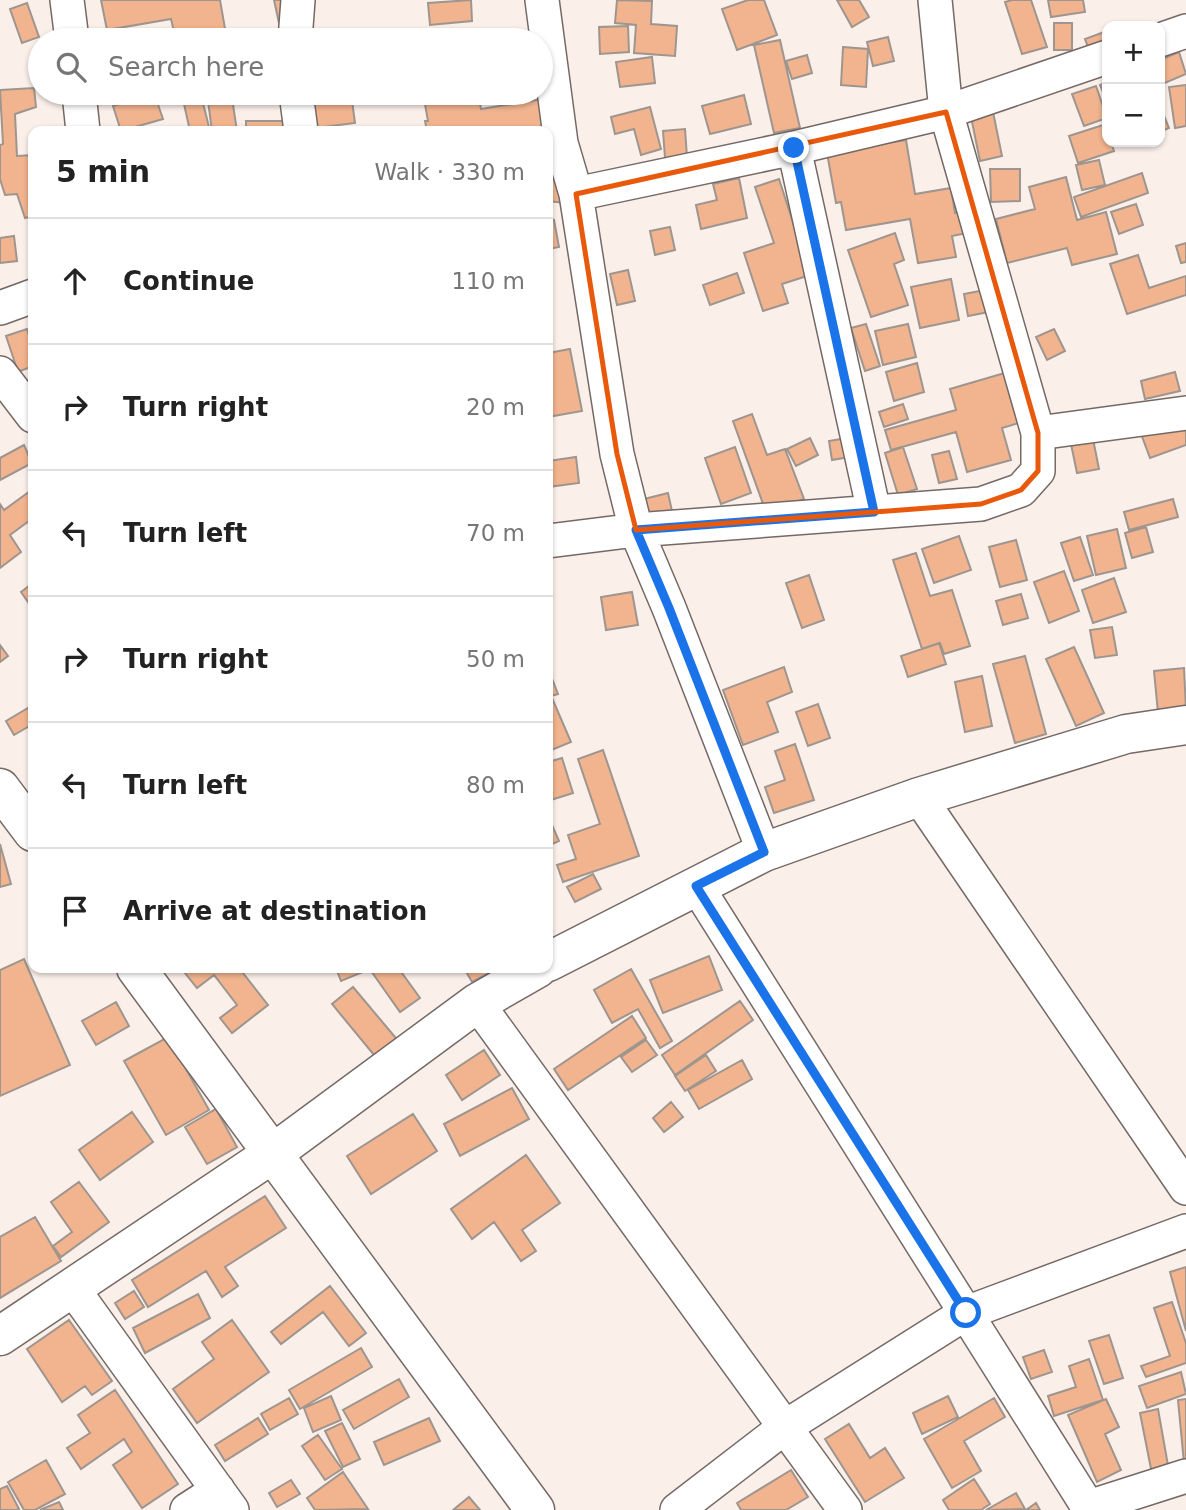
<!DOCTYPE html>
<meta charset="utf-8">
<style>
body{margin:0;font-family:"DejaVu Sans",sans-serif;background:#f6f6f6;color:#222}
.controls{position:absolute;right:21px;top:21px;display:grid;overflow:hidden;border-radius:14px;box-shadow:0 2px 5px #0004}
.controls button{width:63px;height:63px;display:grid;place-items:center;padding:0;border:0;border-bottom:2px solid #e0e0e0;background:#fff;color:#222;font:35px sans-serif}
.stop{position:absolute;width:21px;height:21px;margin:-16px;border:5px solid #1a73e8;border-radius:50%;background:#fff}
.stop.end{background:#1a73e8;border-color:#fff;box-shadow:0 2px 7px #0008}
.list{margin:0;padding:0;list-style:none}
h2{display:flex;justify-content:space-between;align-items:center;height:91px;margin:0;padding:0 28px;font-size:30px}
h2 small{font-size:23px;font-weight:400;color:#767676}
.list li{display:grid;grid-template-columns:46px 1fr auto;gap:21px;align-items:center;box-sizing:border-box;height:126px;padding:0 28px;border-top:2px solid #e0e0e0}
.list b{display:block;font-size:26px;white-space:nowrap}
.list em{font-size:23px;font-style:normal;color:#767676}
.icon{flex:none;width:38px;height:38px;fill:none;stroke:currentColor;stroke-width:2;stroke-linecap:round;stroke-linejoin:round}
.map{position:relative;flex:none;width:1186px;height:1510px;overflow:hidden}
.search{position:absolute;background:#fff;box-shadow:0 2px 5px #0004;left:28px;top:28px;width:525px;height:77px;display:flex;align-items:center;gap:18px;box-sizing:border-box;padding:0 24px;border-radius:38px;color:#767676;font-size:26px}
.panel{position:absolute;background:#fff;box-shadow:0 2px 5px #0004;left:28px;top:126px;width:525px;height:847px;border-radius:14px}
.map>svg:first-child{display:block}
.building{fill:#f1b48f;stroke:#9f958f;stroke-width:2}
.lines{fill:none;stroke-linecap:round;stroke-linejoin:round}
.minor-casing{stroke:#746965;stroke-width:36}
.tertiary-casing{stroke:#746965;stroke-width:41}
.minor{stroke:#fff;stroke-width:33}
.tertiary{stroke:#fff;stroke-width:38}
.route{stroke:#1a73e8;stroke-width:9}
.marked{fill:none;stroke:#e8590c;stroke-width:5;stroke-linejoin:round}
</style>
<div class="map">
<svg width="1186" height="1510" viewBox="0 0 1186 1510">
<rect width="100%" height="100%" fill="#fbefea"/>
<!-- building -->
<path class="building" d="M101 0H220L227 40H176L171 19 107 30Z
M274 0H292L296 20 279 23Z
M471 0 472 21 430 25 428 3Z
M617 0 652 1 651 24 677 26 675 56 634 53 636 25 615 23Z
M748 0H764L777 35 737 50 722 9Z
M837 0H859L869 17 852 27Z
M1012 0H1031L1047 47 1022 54 1005 2Z
M1048 0H1083L1085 12 1051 17Z
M27 3 39 37 22 43 10 9Z
M1054 23H1072V50H1054Z
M628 26 629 52 600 54 599 27Z
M1107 31V49L1091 55 1085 39Z
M888 37 894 61 873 66 867 42Z
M780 40 800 128 774 133 754 45Z
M843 47 868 49 866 87 841 85Z
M1179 52 1186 74 1160 85V60Z
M807 55 812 73 792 79 786 61Z
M652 57 655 83 620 87 616 62Z
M1107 82V102L1100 85Z
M1186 85V126L1175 128 1169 87Z
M1096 86 1107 118 1084 126 1072 94Z
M34 88 36 107 15 114 17 156 33 155V216L25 218 17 194 5 195 0 179V145L3 144 0 90Z
M154 93 163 119 121 131 113 106Z
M181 93H240L182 101Z
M312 93H351L355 123 316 128Z
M423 93H478L481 109 543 99 548 131H427L425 121H428Z
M744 95 751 124 710 134 702 106Z
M232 98 237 131H212L208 101Z
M202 99 210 131H190L184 104Z
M1160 106 1169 128 1160 132Z
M650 107 661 149 641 155 634 129 615 134 611 117Z
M993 112 1002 156 980 161 971 117Z
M246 121H295V131H246Z
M1106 124 1107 142H1111L1114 151 1078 163 1069 136Z
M685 129 687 157 665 158 663 131Z
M906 140 915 194 951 188 955 213 963 211 967 233 952 236 956 257 918 263 910 219 846 230 841 202 836 203 827 153Z
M1099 160 1105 185 1082 190 1076 165Z
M990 169H1020V201L991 202Z
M548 170 567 171 565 203 548 201Z
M1142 173 1148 193 1081 217 1074 197Z
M1066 177 1077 220 1106 212 1117 254 1072 265 1067 248 1007 263 996 219 1035 209 1029 187Z
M739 178 747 218 701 229 696 205 717 200 713 184Z
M779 179 810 275 782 284 788 303 763 311 744 253 774 243 755 187Z
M1136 204 1143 225 1119 234 1111 212Z
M554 220 559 247 548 249V221Z
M670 227 675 250 655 255 650 231Z
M895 233 904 260 894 264 908 305 871 317 848 250Z
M14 236 17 261 0 263V238Z
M1186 243V262L1181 263 1176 246Z
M1138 255 1149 288 1186 276V295L1127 314 1110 264Z
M628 270 635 301 617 305 610 274Z
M737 273 744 293 710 305 703 285Z
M951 279 959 320 920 328 911 287Z
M985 290 989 312 968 316 964 294Z
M866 324 880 366 865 371 851 328Z
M908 324 916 357 883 365 875 331Z
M27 329 33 347V366L18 372 6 336Z
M1054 329 1065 351 1047 360 1036 337Z
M570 349 582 411 548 417V353Z
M917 363 924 392 894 401 886 372Z
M1008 372 1022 422 1002 428 1011 460 967 472 956 432 891 450 885 430 956 410 950 389Z
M1175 372 1180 391 1145 399 1141 381Z
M903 404 908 419 884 427 879 412Z
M752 414 767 455 785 449 804 499 766 512 733 421Z
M1186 415V445L1150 458 1140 431Z
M864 435 867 454 832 460 829 441Z
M810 438 818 455 796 466 787 449Z
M1093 439 1099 469 1077 473 1071 444Z
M24 445 32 463 0 480V458Z
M735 447 751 493 721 504 705 458Z
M903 447 917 489 898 495 885 453Z
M949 451 957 479 939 483 932 455Z
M576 457 579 483 548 487V461Z
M33 489V518L10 535 21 552 0 568V504L4 510Z
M668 493 672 511 639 518 636 501Z
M1173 499 1178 517 1129 530 1124 512Z
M1146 527 1153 552 1132 558 1125 533Z
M1117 529 1126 568 1096 575 1087 536Z
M959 536 971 570 934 583 922 549Z
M1080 537 1093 575 1074 581 1061 543Z
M1016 540 1027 580 1000 587 989 547Z
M916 553 930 596 952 590 970 646 944 654 940 643 922 649 893 560Z
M1064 571 1079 611 1049 623 1034 582Z
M809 575 824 620 802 628 786 583Z
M1114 578 1126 612 1093 623 1082 590Z
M33 583V602L30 605 21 592Z
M632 592 638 625 606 630 601 597Z
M1021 594 1028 618 1003 625 996 601Z
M1112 627 1117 655 1095 658 1090 630Z
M939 643 946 664 908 677 901 656Z
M0 645 8 656 0 662Z
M1074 647 1104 713 1076 726 1046 659Z
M1025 656 1046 734 1015 743 993 664Z
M784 667 792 692 767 702 778 732 743 745 723 690Z
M548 668 558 694 548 697Z
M1184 668 1186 710 1158 713 1154 671Z
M982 676 992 726 965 732 955 682Z
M552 698 571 742 549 751 548 700Z
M818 704 830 738 808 746 796 712Z
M33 705V724L14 735 6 721Z
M795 744 814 800 774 813 765 787 785 780 775 751Z
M603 750 639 856 563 882 557 865 576 859 568 835 600 824 578 759Z
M562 758 573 793 548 801V762Z
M548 816 559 841 548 846Z
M0 844 11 884 0 887Z
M593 874 601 889 575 902 567 887Z
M709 956 722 990 663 1013 650 980Z
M24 959 70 1065 0 1096V970Z
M181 968H239L268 1005 232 1033 220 1018 237 1005 214 975 197 988Z
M336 968H363L365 971 341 981Z
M369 968H409L402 973 420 998 400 1012Z
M464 968H499L472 982Z
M631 969 672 1041 660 1048 638 1009 612 1023 594 990Z
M353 987 400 1043 379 1061 332 1004Z
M740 1001 753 1020 675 1075 662 1055Z
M116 1002 129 1026 96 1045 82 1021Z
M632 1016 646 1038 568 1090 554 1069Z
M168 1037 209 1110 166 1135 124 1061Z
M646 1040 657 1055 632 1072 621 1057Z
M484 1050 500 1075 462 1100 446 1075Z
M706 1055 716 1071 685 1091 675 1076Z
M742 1060 752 1079 699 1109 688 1090Z
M512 1088 529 1119 460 1156 444 1124Z
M671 1102 683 1117 664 1132 653 1118Z
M216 1109 237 1147 207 1164 185 1127Z
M132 1112 153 1142 100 1180 79 1150Z
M413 1114 437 1151 371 1194 347 1156Z
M526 1155 560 1203 522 1230 536 1251 521 1261 494 1222 472 1239 451 1209Z
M79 1182 109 1222 61 1257 53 1246 72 1232 51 1202Z
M265 1196 286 1228 225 1267 238 1286 222 1297 206 1271 148 1307 132 1280Z
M35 1217 61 1261 0 1298V1237Z
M1186 1267V1331L1170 1272Z
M330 1286 366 1333 349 1346 323 1312 281 1344 271 1332Z
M134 1291 144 1307 125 1319 115 1303Z
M198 1294 210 1318 145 1353 133 1328Z
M1172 1302 1186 1343V1363L1146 1377 1141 1366 1170 1356 1154 1308Z
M69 1320 112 1381 92 1395 85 1386 62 1402 27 1349Z
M232 1320 269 1372 197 1423 173 1389 214 1359 202 1342Z
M1109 1335 1123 1378 1104 1384 1089 1341Z
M361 1348 372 1367 300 1409 289 1390Z
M1044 1350 1052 1372 1031 1379 1023 1357Z
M1089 1359 1103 1400 1054 1416 1048 1396 1076 1387 1069 1366Z
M1181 1372 1186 1394 1147 1408 1139 1386Z
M399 1379 409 1397 354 1429 343 1410Z
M115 1390 178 1484 142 1508 113 1465 132 1452 124 1439 81 1469 67 1448 90 1433 78 1415Z
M331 1396 341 1420 313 1432 304 1408Z
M948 1396 958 1417 922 1434 913 1413Z
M289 1398 298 1414 270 1430 261 1414Z
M994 1398 1005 1417 964 1441 981 1471 952 1488 924 1439Z
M1106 1399 1119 1427 1105 1434 1121 1470 1097 1482 1068 1415Z
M1186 1399V1463H1184L1178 1400Z
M1158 1409 1169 1471 1152 1474 1140 1413Z
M258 1418 268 1434 225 1461 215 1445Z
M429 1418 440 1441 384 1465 374 1442Z
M342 1423 360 1459 343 1467 325 1431Z
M849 1424 870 1458 885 1448 904 1478 865 1502 825 1439Z
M318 1435 342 1469 325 1480 302 1446Z
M46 1460 65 1494 35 1510H24L8 1482Z
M791 1470 808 1497 786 1510H741L737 1503Z
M343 1472 368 1509 315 1510 307 1498Z
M974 1479 990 1504 981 1510H949L943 1500Z
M291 1480 300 1494 277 1507 269 1493Z
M7 1486 19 1509 16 1510H0V1489Z
M1016 1493 1025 1509 986 1510Z
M469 1497 480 1510H453Z
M59 1502 63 1510H40Z
M1036 1503 1040 1510H1026Z"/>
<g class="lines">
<defs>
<path id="minor" d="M67 0 72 40
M542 0 561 143 576 194 617 454 636 530 669 608 764 852
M295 40 298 0
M1160 40 1186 31
M79 93 83 131
M296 93 301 131
M794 148 874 512
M576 194 794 148 946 112 1107 57
M0 308 33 296
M0 373 33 416
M1038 433 1186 413
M548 541 636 530 981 504 1021 490 1038 471V433L946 112 935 0
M919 797 1186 1188
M696 885 1090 1510
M477 1003 845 1510
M73 1289 232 1510
M1089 1507 1186 1476
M187 1510 218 1490
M677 1510 785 1427 966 1313 1186 1231"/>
<path id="tertiary" d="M0 788 33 832
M548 962 764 852 919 797 1126 734 1186 725
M136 968 535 1510
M0 1336 272 1154 477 1003 538 968"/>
</defs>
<!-- minor casing -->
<use href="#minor" class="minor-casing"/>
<!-- tertiary casing -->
<use href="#tertiary" class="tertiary-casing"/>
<!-- minor -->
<use href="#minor" class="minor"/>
<!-- tertiary -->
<use href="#tertiary" class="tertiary"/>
</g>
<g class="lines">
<!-- route -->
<path class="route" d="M794 148 874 512 636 530 669 608 764 852 696 886 966 1313"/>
</g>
<!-- marked area -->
<path class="marked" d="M946 112 1038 433V471L1021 490 981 504 636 530 617 454 576 194Z"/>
</svg>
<div class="controls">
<button>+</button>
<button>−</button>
</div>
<div class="stop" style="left:966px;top:1313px"></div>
<div class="stop end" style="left:794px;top:148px"></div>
<div class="search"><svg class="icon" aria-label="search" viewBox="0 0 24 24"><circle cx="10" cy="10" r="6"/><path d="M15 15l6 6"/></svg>Search here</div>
<section class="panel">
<h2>5 min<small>Walk · 330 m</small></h2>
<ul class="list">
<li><svg class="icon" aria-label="ahead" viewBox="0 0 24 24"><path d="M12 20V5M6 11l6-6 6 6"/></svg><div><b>Continue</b></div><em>110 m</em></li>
<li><svg class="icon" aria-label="right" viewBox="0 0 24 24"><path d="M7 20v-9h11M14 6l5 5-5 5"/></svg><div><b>Turn right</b></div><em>20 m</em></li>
<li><svg class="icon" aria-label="left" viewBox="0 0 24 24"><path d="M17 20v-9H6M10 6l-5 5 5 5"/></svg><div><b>Turn left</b></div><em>70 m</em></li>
<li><svg class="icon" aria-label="right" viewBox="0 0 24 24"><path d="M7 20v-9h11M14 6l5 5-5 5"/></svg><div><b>Turn right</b></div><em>50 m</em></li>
<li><svg class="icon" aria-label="left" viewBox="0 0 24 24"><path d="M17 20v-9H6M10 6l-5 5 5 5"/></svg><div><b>Turn left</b></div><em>80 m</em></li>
<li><svg class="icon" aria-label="arrive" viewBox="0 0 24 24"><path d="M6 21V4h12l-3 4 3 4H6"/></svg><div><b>Arrive at destination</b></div></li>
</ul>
</section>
</div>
